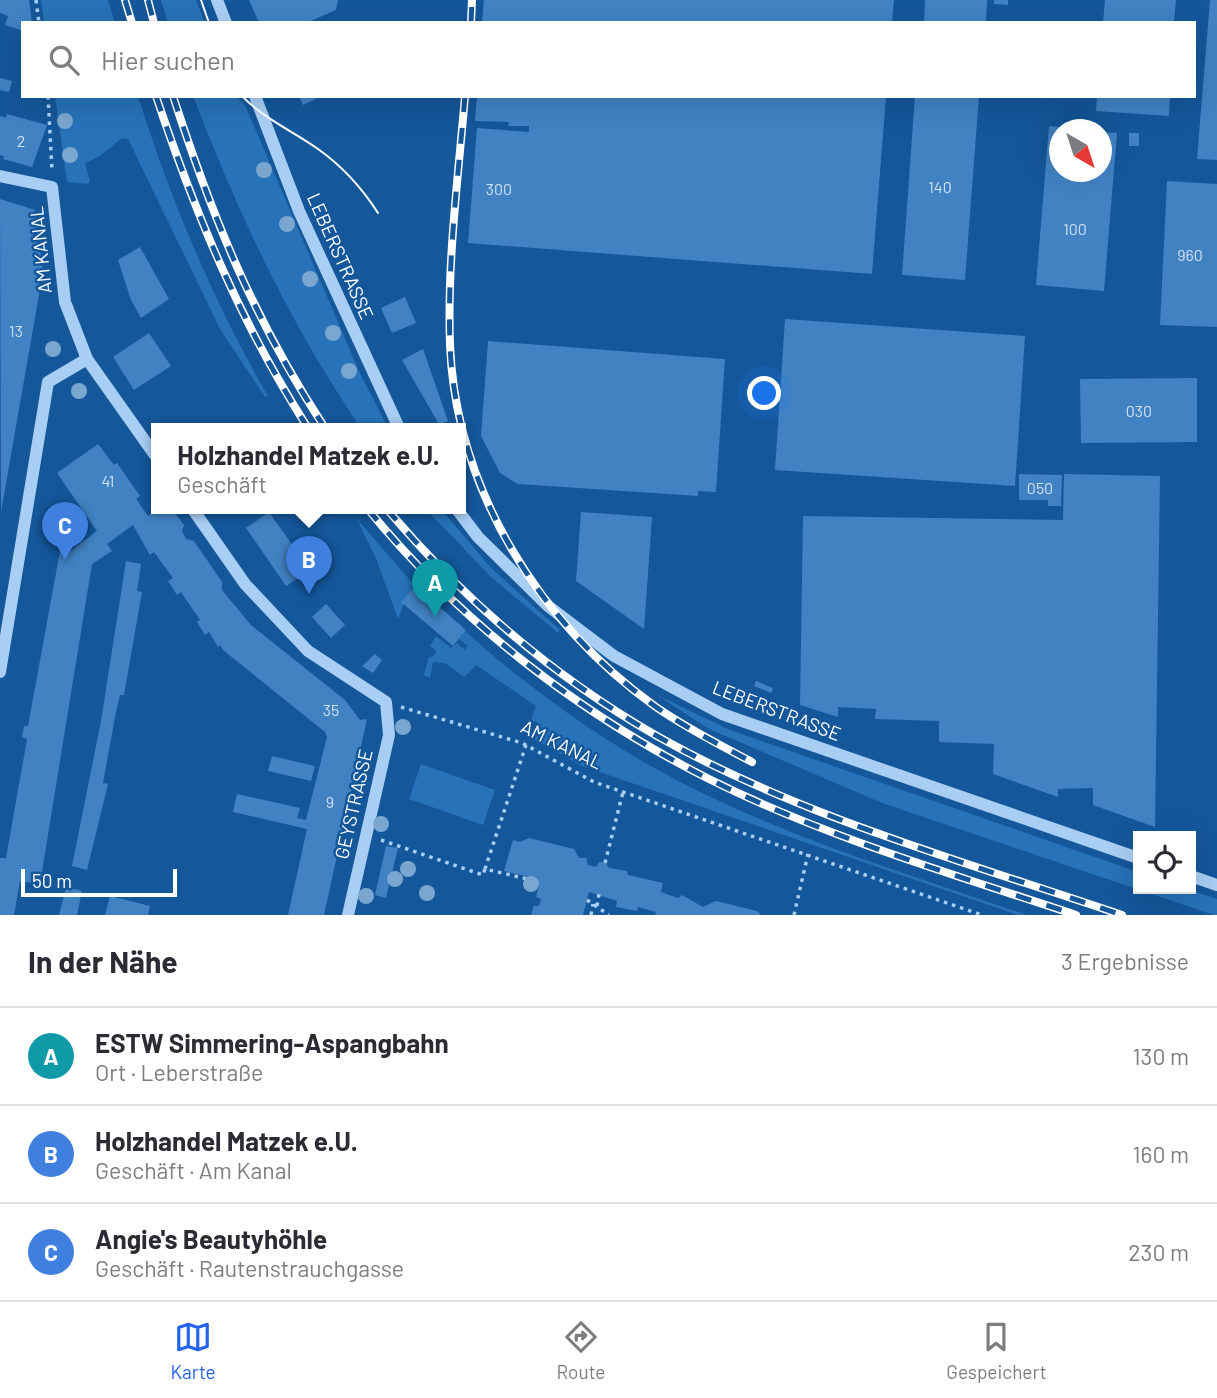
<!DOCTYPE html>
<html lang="de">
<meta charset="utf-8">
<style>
body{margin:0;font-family:Barlow,sans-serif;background:#f7f7f7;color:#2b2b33}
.controls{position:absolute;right:21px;bottom:21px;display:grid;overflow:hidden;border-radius:0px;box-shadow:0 7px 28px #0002}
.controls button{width:63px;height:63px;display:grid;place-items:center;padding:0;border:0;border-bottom:2px solid #e1e1e2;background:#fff;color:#2b2b33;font:35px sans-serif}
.compass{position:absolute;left:1049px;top:119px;width:63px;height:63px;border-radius:50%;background:#fff;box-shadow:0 7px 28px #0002;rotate:141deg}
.scale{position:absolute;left:21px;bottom:18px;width:156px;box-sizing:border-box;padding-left:7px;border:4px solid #fff;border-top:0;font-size:19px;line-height:24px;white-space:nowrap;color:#fff;-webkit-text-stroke:5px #14579a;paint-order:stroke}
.you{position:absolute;left:765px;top:394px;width:24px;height:24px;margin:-18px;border:5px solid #fff;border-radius:50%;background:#1a73e8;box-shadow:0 0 0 10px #1a73e833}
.badge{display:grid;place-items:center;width:46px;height:46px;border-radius:50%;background:#2563eb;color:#fff;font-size:23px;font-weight:700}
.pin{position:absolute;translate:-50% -58px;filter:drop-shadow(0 2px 4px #0008)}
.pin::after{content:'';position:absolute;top:37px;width:24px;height:21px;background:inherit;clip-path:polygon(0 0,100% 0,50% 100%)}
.popup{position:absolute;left:151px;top:423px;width:315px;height:91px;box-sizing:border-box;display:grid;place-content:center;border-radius:0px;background:#fff;filter:drop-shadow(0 2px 5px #0005);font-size:23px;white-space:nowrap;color:#7c7c81}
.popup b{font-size:26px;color:#2b2b33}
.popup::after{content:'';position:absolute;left:50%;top:100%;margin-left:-14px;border:14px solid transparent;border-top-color:#fff}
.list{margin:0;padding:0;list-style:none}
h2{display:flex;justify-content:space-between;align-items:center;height:91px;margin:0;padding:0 28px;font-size:30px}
h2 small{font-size:23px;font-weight:400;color:#7c7c81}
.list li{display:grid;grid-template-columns:46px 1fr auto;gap:21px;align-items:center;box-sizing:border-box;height:98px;padding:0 28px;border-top:2px solid #e1e1e2}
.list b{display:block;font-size:26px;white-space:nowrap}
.list p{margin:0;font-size:23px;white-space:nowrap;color:#7c7c81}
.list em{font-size:23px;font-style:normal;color:#7c7c81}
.icon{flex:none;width:38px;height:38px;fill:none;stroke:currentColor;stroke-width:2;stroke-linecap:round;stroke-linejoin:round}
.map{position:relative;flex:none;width:1217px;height:915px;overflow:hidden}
.search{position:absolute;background:#fff;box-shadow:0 7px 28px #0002;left:21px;right:21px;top:21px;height:77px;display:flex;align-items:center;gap:18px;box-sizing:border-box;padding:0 24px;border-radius:0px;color:#7c7c81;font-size:26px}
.sheet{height:385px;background:#fff}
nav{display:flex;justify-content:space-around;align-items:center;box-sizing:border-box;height:98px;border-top:2px solid #e1e1e2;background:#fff;font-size:19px;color:#7c7c81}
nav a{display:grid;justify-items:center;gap:4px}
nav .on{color:#2563eb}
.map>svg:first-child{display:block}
.green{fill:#2772b8}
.building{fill:#4182c3}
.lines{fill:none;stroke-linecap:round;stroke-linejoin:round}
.path{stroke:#a8cef3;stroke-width:3.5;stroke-dasharray:3.5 5;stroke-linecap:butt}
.minor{stroke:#a8cef3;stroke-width:12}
.tram{stroke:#fff;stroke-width:2}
.rail-casing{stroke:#fff;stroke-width:8}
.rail{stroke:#14579a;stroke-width:5;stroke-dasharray:16;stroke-linecap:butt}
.tree{fill:#7ba6d0}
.labels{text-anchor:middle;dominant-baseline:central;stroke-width:5;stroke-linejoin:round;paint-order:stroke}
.number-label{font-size:16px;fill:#d0e0f0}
.street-label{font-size:19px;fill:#fff;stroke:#14579a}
</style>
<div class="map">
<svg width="1217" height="915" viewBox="0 0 1217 915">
<rect width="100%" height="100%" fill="#14579a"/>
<!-- green -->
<path class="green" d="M41 0H108L115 23H44Z
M161 0H196L205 23H168Z
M55 96H138C171 201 213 301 268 396L265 397 220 329 128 139 122 138 100 156 85 163 90 181 88 184 67 182Z
M193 96H236L245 105 359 371 388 428H361C290 325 238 213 193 96Z
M425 508H440L491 568 560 630 558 633 491 577Z
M357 519 415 586 402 601 404 604 398 619 377 561Z
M465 631C522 682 583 727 649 765 768 832 899 871 1027 915H1018L582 766 532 738 537 722 531 720 536 706 476 665 464 677 445 663 433 662 430 678 424 675 428 659 435 654 436 651 430 646 436 636 451 648 457 643 465 650 468 646 459 639Z
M657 695 730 730 1138 872V889H1187L1217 899V915H1214L882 803 709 729Z
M421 764 495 790 483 825 409 799Z"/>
<!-- building -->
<path class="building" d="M0 0H29L32 23H23V31L5 25 8 16 0 13Z
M249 0H338L336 10 306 23H259Z
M484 0H894L892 23H482Z
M925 0H987L986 23H924Z
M994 0H1008V5L994 4Z
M1105 0H1176L1174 23H1103Z
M1210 0H1217V160L1197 159Z
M0 78 12 81 9 92 0 90Z
M299 96H315L316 99 303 105Z
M477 96H886L872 274 468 243 477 128 529 132V126H508L509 122 475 121Z
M915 96H979L965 280 902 275Z
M1097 96H1170L1169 116 1096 111Z
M7 114 47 125 32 167 3 159 4 156 0 155V116L6 118Z
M1049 126 1060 127V172H1102V132L1117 133 1104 291 1036 285Z
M1129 133H1139V146H1129Z
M1167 181 1217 184V327L1160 325Z
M0 199 35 210 43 273H38L40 289 1 512Z
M140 247 169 299 141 318 131 300 118 260Z
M405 297 416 323 392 333 381 308Z
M785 319 1025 336 1015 486 775 470Z
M149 333 171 366 134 390 113 357Z
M488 341 725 359 716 492 698 491V496L518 484 500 473 481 436Z
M423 349 448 421 440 426 402 360Z
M1197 378V442L1081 443 1080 379Z
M98 444 114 465 117 463 140 496 136 499 148 516 159 508H171L184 525 182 531 186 539 194 541 222 582V590L251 625 345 700 360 720 367 719 324 915H288L307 829 233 812 237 794 300 808 297 818 306 820 327 737 325 732 223 650 220 645 218 647 209 632 205 635 197 622 200 620 181 592 177 595 168 581 173 578 154 552 150 555 133 525 107 544 112 551 92 564 40 884 20 881 14 915H0V858H6L27 739 22 737 24 726H28L60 551 69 552 97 531 57 473Z
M1019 474 1062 475 1061 506H1048V500H1019Z
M1064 474 1160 476 1155 827 1093 805V788L1058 789V797L993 774 994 744 939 742V721L875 719 876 709 838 707V717L800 705 803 516 1063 520Z
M269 512 310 570 286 586 246 528Z
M581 512 652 517 644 629 576 581Z
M126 561 141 564 137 591 142 592 124 695H120L115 717 103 783 108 784 87 870 72 866 101 721Z
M415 586 466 630 453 646 401 602Z
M326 604 345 625 331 638 312 617Z
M375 654 382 660 373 673 362 666Z
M756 681 773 688 771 693 754 686Z
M272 756 315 766 311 781 268 771Z
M529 838 574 849 579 858H586L588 865 596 867 599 862 606 863 609 868 627 871 628 875 663 883 661 892 678 898 682 895 703 907 716 901 757 911 761 915H655L656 912 638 907 637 911 616 907 617 901 589 892 583 915H531L534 906H539L541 899 536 897 539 886 534 878 504 871 513 840 520 842Z
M386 846 398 848 386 898 375 895Z
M66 887 82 891 77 915H59Z
M110 896 150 906 148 915H105Z"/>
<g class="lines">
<!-- path -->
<path class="path" d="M36 0 39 23
M48 96 52 171
M401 707 522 743 594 782 982 915
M381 840 483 875 485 869 536 881
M605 863 623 792
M485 869 526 745
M587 900 609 915
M597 906 599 894
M591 915 593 904
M794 915 808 854"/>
<!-- minor -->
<path class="minor" d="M217 0 226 23
M255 96 299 211 399 428
M0 176 52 187 65 302 87 359 157 458
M192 508 245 584 308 651 386 702 389 735 348 915
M456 508 478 537 548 606 614 656 722 714 1138 858
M0 672 48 382 87 359
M1191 876 1217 885"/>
<!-- tram -->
<path class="tram" d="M201 0 209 23
M242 96C264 119 293 131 318 149 342 166 362 188 378 213"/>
<defs>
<path id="rail" d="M125 0 132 23
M148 0 154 23
M471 23 472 0
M156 96C195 213 241 324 308 428
M173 96C213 219 254 320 325 428
M465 96C458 179 447 262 450 345 456 490 540 624 656 707 686 728 720 745 752 762
M367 508C460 622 578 713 709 779 825 837 953 874 1076 915
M386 508C462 598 554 677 657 736 801 817 966 862 1122 915"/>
</defs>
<!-- rail casing -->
<use href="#rail" class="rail-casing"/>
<!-- rail -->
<use href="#rail" class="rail"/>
</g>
<!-- trees -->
<g class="tree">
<circle cx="65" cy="121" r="8"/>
<circle cx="70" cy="155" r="8"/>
<circle cx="264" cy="170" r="8"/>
<circle cx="287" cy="224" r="8"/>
<circle cx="310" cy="279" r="8"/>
<circle cx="333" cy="333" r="8"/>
<circle cx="53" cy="349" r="8"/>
<circle cx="349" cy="371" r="8"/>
<circle cx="79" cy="391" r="8"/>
<circle cx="403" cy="727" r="8"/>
<circle cx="381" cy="824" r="8"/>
<circle cx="408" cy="869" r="8"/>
<circle cx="395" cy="879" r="8"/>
<circle cx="531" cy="884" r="8"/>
<circle cx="427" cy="893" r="8"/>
<circle cx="366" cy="896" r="8"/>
</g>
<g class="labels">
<!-- number labels -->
<g class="number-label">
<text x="21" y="140">2</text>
<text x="940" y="186">140</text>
<text x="499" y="188">300</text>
<text x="1075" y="228">100</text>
<text x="1190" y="254">960</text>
<text x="16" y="330">13</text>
<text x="1139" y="410">030</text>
<text x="108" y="480">41</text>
<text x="1040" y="487">050</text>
<text x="331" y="709">35</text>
<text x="330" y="801">9</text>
</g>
<!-- street labels -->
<g class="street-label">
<text transform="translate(40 250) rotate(-96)">AM KANAL</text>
<text transform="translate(341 256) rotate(66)">LEBERSTRASSE</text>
<text transform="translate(777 710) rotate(21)">LEBERSTRASSE</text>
<text transform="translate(562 744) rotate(26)">AM KANAL</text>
<text transform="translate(353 804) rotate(-77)">GEYSTRASSE</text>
</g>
</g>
</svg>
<div class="controls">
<button><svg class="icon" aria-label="locate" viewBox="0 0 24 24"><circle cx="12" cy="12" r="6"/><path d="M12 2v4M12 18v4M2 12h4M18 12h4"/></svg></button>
</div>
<svg class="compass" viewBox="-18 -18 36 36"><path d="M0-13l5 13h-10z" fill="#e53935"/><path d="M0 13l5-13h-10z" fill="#7c7c81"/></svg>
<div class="scale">50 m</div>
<div class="you"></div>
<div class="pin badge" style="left:435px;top:617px;background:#0f9aa8">A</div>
<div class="pin badge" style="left:309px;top:594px;background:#3f7fe0">B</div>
<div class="popup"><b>Holzhandel Matzek e.U.</b>Geschäft</div>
<div class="pin badge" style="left:65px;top:560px;background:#3f7fe0">C</div>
<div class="search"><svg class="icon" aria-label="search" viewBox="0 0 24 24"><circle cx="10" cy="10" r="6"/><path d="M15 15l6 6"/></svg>Hier suchen</div>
</div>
<section class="sheet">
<h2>In der Nähe<small>3 Ergebnisse</small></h2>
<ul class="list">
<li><span class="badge" style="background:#0f9aa8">A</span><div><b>ESTW Simmering-Aspangbahn</b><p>Ort · Leberstraße</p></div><em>130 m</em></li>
<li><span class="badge" style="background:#3f7fe0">B</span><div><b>Holzhandel Matzek e.U.</b><p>Geschäft · Am Kanal</p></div><em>160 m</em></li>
<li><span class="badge" style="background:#3f7fe0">C</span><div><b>Angie's Beautyhöhle</b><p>Geschäft · Rautenstrauchgasse</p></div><em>230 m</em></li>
</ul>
</section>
<nav>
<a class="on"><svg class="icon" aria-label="map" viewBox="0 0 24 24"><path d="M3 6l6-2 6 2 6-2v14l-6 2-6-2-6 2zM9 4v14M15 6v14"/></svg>Karte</a>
<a><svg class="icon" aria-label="directions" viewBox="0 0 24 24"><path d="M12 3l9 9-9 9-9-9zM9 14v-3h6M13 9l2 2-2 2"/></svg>Route</a>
<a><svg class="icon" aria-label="saved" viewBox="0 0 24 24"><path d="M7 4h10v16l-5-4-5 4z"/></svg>Gespeichert</a>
</nav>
